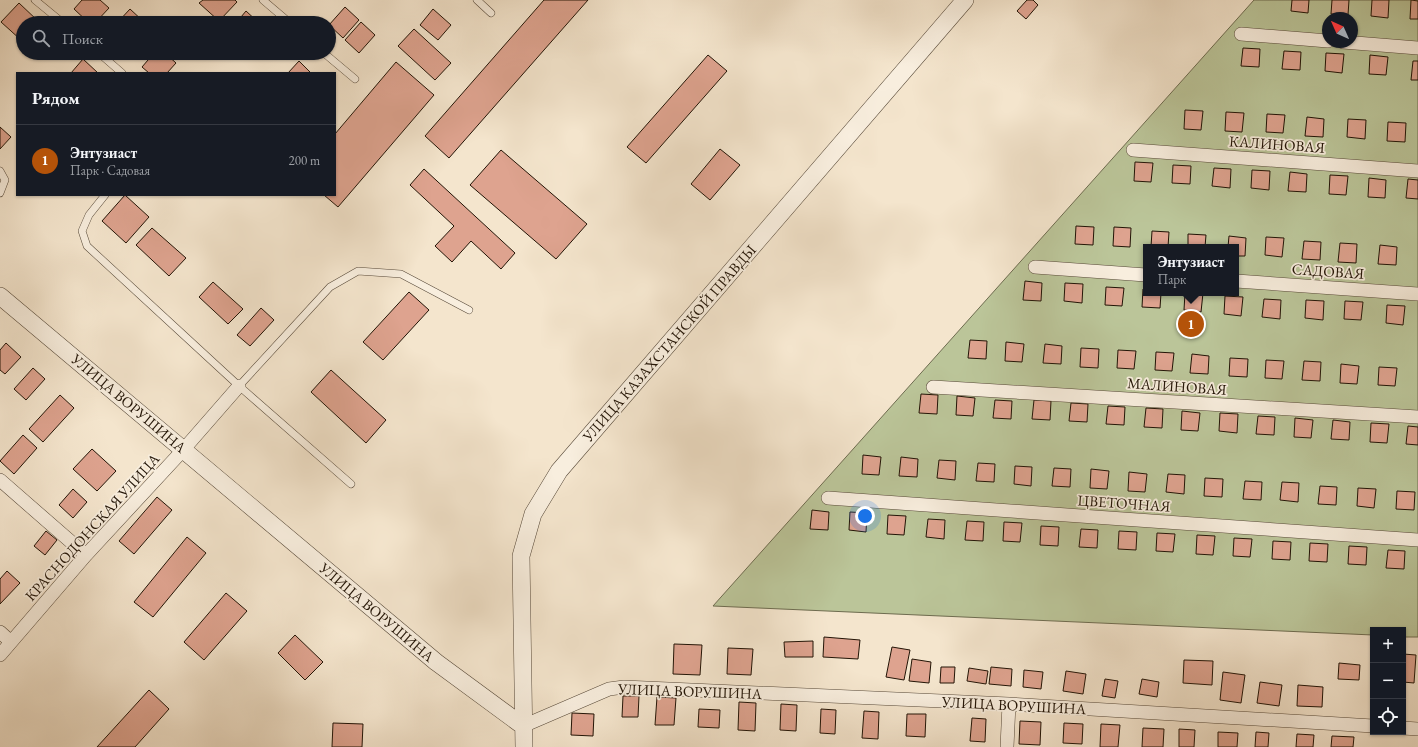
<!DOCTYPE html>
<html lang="ru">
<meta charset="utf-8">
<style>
body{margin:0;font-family:"EB Garamond",serif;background:#20242c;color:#f1f3f6}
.controls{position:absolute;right:12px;bottom:12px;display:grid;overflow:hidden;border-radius:0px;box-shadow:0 1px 3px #0004}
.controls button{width:36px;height:36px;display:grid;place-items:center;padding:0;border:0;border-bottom:1px solid #363941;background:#171b24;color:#f1f3f6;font:20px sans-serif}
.compass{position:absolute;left:1322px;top:12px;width:36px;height:36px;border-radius:50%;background:#171b24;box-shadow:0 1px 3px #0004;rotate:315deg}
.you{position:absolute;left:865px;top:516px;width:14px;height:14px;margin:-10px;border:3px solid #fff;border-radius:50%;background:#1a73e8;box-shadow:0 0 0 6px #1a73e833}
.badge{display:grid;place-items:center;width:26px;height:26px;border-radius:50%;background:#b45309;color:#fff;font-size:13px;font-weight:700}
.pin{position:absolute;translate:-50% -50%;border:2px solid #fff;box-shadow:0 1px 4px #0006}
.popup{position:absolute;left:1143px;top:244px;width:96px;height:52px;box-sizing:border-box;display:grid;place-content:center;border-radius:0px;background:#171b24;filter:drop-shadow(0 1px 3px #0005);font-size:13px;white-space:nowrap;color:#9ea1a6}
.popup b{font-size:15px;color:#f1f3f6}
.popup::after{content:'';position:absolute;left:50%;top:100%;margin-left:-8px;border:8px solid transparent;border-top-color:#171b24}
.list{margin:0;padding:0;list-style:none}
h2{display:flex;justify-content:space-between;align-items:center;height:52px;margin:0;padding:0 16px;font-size:17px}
h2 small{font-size:13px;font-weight:400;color:#9ea1a6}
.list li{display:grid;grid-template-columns:26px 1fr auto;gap:12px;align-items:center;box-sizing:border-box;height:72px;padding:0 16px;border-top:1px solid #363941}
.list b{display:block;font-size:15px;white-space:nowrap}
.list p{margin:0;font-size:13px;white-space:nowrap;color:#9ea1a6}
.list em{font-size:13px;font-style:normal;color:#9ea1a6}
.icon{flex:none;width:22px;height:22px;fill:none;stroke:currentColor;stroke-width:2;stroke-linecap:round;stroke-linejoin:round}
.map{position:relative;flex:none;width:1418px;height:747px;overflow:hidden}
.search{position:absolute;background:#171b24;box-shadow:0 1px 3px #0004;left:16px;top:16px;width:320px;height:44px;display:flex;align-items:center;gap:10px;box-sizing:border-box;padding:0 14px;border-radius:22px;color:#9ea1a6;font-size:15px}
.panel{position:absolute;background:#171b24;box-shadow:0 1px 3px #0004;left:16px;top:72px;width:320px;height:124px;border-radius:0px}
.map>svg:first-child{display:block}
.green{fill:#bbc599;stroke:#6e6c50;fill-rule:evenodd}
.building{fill:#dea38f;stroke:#221406}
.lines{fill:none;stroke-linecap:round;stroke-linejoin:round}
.service-casing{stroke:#564838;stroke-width:8}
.minor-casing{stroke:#564838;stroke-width:14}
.tertiary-casing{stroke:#564838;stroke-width:18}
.service{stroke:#f8eede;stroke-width:7}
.minor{stroke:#f8eede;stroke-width:13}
.tertiary{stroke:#f8eede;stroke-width:17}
.labels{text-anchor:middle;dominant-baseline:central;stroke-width:3.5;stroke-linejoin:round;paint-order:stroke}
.street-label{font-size:15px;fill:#221406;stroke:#f8eede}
</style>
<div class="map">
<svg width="1418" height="747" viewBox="0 0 1418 747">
<rect width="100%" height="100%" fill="#f4e5cd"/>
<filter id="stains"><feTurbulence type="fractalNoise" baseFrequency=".005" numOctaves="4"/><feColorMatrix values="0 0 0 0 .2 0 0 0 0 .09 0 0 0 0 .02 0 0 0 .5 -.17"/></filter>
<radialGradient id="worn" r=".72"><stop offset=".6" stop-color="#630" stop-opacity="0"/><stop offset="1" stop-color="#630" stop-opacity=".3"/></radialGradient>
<!-- green -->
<path class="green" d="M1254 0H1418V637H1403V630H1373V635L713 606ZM1328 18H1352V42H1328ZM1146 247H1236V293H1146Z"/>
<!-- building -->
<path class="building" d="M82 0H100L109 8 95 23H89L74 9Z
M203 0H235L237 2 219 21 199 3Z
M544 0H588L449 158 425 136Z
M1027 0H1033L1038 5 1026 19 1017 11Z
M1292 0H1309L1308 13 1291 11Z
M1332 0H1349L1348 15 1331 14Z
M1372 0H1389L1388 18 1371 16Z
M1411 0 1418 1V19H1410Z
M19 3 38 21 36 23H23V37L21 40 1 22Z
M345 7 359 20 343 38 329 25Z
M130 9 144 22 143 23H117Z
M433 9 451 25 438 40 420 25Z
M246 11 259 23H236Z
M361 22 375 35 359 53 345 40Z
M414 29 451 63 435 80 398 46Z
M1243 48 1260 49 1259 67 1241 66Z
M1284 51 1301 52 1300 70 1282 69Z
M154 53H165L176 63 167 73H149L142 67Z
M1326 53 1344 54 1342 73 1325 71Z
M708 55 727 71 646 163 627 147Z
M1370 55 1388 57 1386 75 1369 74Z
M83 59 98 73H71Z
M299 61 311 73H288Z
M1413 61H1418V80H1411Z
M396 62 434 95 338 207 324 195H335V134Z
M1185 110 1203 111 1201 130 1184 129Z
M1226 112 1244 113 1242 132 1225 131Z
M1267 114 1285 115 1283 133 1266 132Z
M1307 117 1324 119 1323 137 1305 136Z
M1348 119 1366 120 1365 139 1347 137Z
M1388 122 1406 123 1405 142 1387 141Z
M0 127 11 137 0 149Z
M720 149 740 165 710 200 691 184Z
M501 150 587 224 556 259 470 185Z
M1135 162 1153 163 1151 182 1134 181Z
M1173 165 1191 166 1190 184 1172 183Z
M1214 168 1231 169 1230 188 1212 186Z
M424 169 515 253 501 269 471 241 452 262 435 246 454 226 410 185Z
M1252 170 1270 171 1269 190 1251 188Z
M1290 172 1307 174 1306 192 1288 191Z
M1330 175 1348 176 1346 195 1329 194Z
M1369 178 1386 180 1385 198 1368 197Z
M1408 179 1418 180V199L1406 198Z
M125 195 149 217 126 243 102 221Z
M1076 226 1094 227 1093 245 1075 244Z
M1114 227 1131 228 1130 247 1113 246Z
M152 228 186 258 169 276 136 245Z
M1152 231 1169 232 1168 247H1151Z
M1188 234 1206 235 1205 247H1188Z
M1229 236 1246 238 1245 256H1236V247H1228Z
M1266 237 1284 238 1282 257 1265 255Z
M1304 241 1321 242 1320 260 1302 259Z
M1340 243 1357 244 1356 263 1338 262Z
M1380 245 1397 247 1396 265 1378 264Z
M1025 281 1042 283 1041 301 1023 300Z
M213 282 243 309 228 324 199 297Z
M1065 283 1083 284 1082 303 1064 301Z
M1106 287 1124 288 1122 306 1105 305Z
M1143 289H1146V293H1161L1160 308 1142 307Z
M409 292 429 310 383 360 363 342Z
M1185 293H1203L1201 312 1184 310Z
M1225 296 1243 297 1241 316 1224 314Z
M1264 299 1281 300 1280 319 1262 317Z
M1306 300 1324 301 1323 320 1305 318Z
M1345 301 1363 302 1361 320 1344 319Z
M1387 305 1405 306 1403 325 1386 323Z
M261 308 274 320 250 346 237 335Z
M970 340 987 341 986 359 968 358Z
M1006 342 1024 344 1022 362 1005 361Z
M6 343 21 357 5 374 0 370V350Z
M1045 344 1062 346 1061 364 1043 363Z
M1081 348 1099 349 1098 368 1080 367Z
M1118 350 1136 351 1134 369 1117 368Z
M1156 352 1174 353 1172 371 1155 370Z
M1192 354 1209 356 1208 374 1190 373Z
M1230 358 1248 359 1247 377 1229 376Z
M1266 360 1284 361 1282 379 1265 378Z
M1304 361 1321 362 1320 381 1302 380Z
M1341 364 1359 366 1357 384 1340 383Z
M1379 367 1397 368 1395 386 1378 385Z
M33 368 45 379 26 400 14 389Z
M331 370 386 420 366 443 311 392Z
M921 394 938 395 937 414 919 413Z
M60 395 74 408 43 442 29 429Z
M957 396 975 398 973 416 956 415Z
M995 400 1012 401 1011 419 993 418Z
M1034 400 1051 401 1050 420 1032 419Z
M1071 403 1088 404 1087 422 1069 421Z
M1108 406 1125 407 1124 425 1106 424Z
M1146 408 1163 409 1162 428 1144 427Z
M1182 411 1200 413 1198 431 1181 430Z
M1220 413 1238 414 1237 433 1219 431Z
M1258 416 1275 417 1274 435 1256 434Z
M1295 418 1313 420 1311 438 1294 437Z
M1333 420 1350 422 1349 440 1331 439Z
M1371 423 1389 424 1387 443 1370 442Z
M1408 426 1418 427V445L1406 444Z
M23 435 37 448 14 474 0 461Z
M92 449 116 471 97 491 73 469Z
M863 455 881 457 879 475 862 474Z
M901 457 918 459 917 477 899 476Z
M939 460 956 461 955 480 937 478Z
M978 463 995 464 994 482 976 481Z
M1015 466 1032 467 1031 486 1014 484Z
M1054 468 1071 469 1070 487 1052 486Z
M1091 469 1109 471 1107 489 1090 488Z
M1129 472 1147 474 1145 492 1128 491Z
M1168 474 1185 475 1184 494 1166 492Z
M1205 478 1223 479 1222 497 1204 496Z
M1245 481 1262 482 1261 500 1243 499Z
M1282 482 1299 483 1298 502 1280 500Z
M1320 486 1337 487 1336 505 1318 504Z
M1358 488 1376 489 1374 508 1357 506Z
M73 489 87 502 73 518 59 505Z
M1397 491 1415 492 1414 510 1396 509Z
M157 497 172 510 134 554 119 541Z
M812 510 829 512 828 530 810 529Z
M850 512 867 513 866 532 849 530Z
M888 515 906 516 904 535 887 534Z
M928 519 945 520 944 539 926 537Z
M967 521 984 522 983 541 965 540Z
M1004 522 1022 523 1020 542 1003 541Z
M1041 526 1059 527 1058 546 1040 545Z
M1081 529 1098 530 1097 548 1079 547Z
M46 531 57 540 45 555 34 546Z
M1119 531 1137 532 1136 550 1118 549Z
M1157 533 1175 534 1173 552 1156 551Z
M1197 535 1215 536 1213 555 1196 554Z
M187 537 206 553 153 617 134 602Z
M1234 538 1252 539 1250 557 1233 556Z
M1273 541 1291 542 1290 560 1272 559Z
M1310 543 1328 544 1327 562 1309 561Z
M1349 546 1367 547 1366 565 1348 564Z
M1388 550 1405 551 1404 569 1386 568Z
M7 571 20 583 0 604V579Z
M226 593 247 611 204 660 184 642Z
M295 635 323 662 305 680 278 653Z
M824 637 860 640 858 659 823 657Z
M813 641V657H785L784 642Z
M674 644 702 645 700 675 673 674Z
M892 647 910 650 904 680 886 677Z
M728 648 753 649 751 675 727 674Z
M1403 654 1416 655 1414 683 1403 682Z
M912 659 931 662 929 683 909 681Z
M1184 660 1213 661 1212 685 1183 683Z
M1339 663 1360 665 1359 680 1338 679Z
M941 667H955L954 683H940Z
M991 667 1012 669 1011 686 989 684Z
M969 668 988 671 986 684 967 681Z
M1024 670 1043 672 1041 689 1023 687Z
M1066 671 1086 674 1083 694 1063 691Z
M1223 672 1245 675 1241 703 1220 700Z
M1105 679 1118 681 1115 698 1102 696Z
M1142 679 1159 682 1157 697 1139 694Z
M1260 682 1282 685 1279 706 1257 703Z
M1298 685 1323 687 1322 707 1297 706Z
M149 690 169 709 135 747H97Z
M623 696H639L638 717H622Z
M657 697 676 698 674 725H655Z
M739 702 756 703 755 731 738 730Z
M781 704 797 705 796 731 780 730Z
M699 709 720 710 719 728 698 727Z
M821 709 836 710 835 734 820 733Z
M864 711 879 712 878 739 862 738Z
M572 713 594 714 593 736 571 735Z
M907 714H926L925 737 906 736Z
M972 718 986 719 985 742 970 741Z
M1020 721 1041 722 1040 745 1019 744Z
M333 723 363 724 362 747H332Z
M1064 723 1083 724 1082 744 1063 743Z
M1101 724 1120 725 1118 747H1100Z
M1143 728 1164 729 1163 747H1142Z
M1179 729 1195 730 1194 747H1179Z
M1218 732 1238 733 1237 747H1218Z
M1256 732 1269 733 1268 747H1255Z
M1297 734 1314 735 1313 747H1296Z
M1332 736 1354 737 1353 747H1331Z"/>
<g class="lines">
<defs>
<path id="service" d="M35 0 63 23
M263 0 290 23
M477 0 491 13
M99 53 122 73
M324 53 355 79
M0 171 5 180 0 193
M105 195 89 215 82 231 87 246 239 386 351 484
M239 386 330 287 358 271 401 274 469 310"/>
<path id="minor" d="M1241 34 1328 41
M1343 42 1418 48
M1133 150 1418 171
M1035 267 1146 275
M1236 281 1418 294
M933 387 1418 417
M0 480 86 555
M828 498 1418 540
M0 632 11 642
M0 655 86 555 184 449 239 386
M523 726 609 689 624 687 1009 704 1373 726
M1403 728 1418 729
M1007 747 1009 704"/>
<path id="tertiary" d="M0 296 436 662 523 726
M524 747 521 556 533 514 559 471 965 0"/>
</defs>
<!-- service casing -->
<use href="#service" class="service-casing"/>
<!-- minor casing -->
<use href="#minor" class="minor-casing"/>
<!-- tertiary casing -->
<use href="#tertiary" class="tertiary-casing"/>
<!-- service -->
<use href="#service" class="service"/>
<!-- minor -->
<use href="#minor" class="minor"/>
<!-- tertiary -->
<use href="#tertiary" class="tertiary"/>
</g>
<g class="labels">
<!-- street labels -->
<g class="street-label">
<text transform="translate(1277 144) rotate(4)">КАЛИНОВАЯ</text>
<text transform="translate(1328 271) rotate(4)">САДОВАЯ</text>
<text transform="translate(669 343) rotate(-49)">УЛИЦА КАЗАХСТАНСКОЙ ПРАВДЫ</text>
<text transform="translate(1177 386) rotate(4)">МАЛИНОВАЯ</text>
<text transform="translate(129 403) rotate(40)">УЛИЦА ВОРУШИНА</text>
<text transform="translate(1124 503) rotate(4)">ЦВЕТОЧНАЯ</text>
<text transform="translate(92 527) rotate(-48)">КРАСНОДОНСКАЯ УЛИЦА</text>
<text transform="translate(377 612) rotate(40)">УЛИЦА ВОРУШИНА</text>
<text transform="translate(690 691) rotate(2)">УЛИЦА ВОРУШИНА</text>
<text transform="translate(1014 705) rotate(3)">УЛИЦА ВОРУШИНА</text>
</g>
</g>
<rect width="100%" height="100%" filter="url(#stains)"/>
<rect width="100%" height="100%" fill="url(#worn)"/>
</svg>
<div class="controls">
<button>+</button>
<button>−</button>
<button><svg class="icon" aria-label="locate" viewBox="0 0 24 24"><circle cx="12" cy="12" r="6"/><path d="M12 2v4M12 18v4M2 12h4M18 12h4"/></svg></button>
</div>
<svg class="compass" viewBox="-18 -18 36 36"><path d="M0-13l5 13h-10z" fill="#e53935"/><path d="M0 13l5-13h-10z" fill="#9ea1a6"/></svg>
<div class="you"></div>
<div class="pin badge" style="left:1191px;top:324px">1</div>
<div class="popup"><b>Энтузиаст</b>Парк</div>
<div class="search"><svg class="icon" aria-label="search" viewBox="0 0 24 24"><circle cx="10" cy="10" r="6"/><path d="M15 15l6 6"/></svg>Поиск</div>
<section class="panel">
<h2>Рядом<small></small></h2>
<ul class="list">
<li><span class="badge">1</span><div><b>Энтузиаст</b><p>Парк · Садовая</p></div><em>200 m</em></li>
</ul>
</section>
</div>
